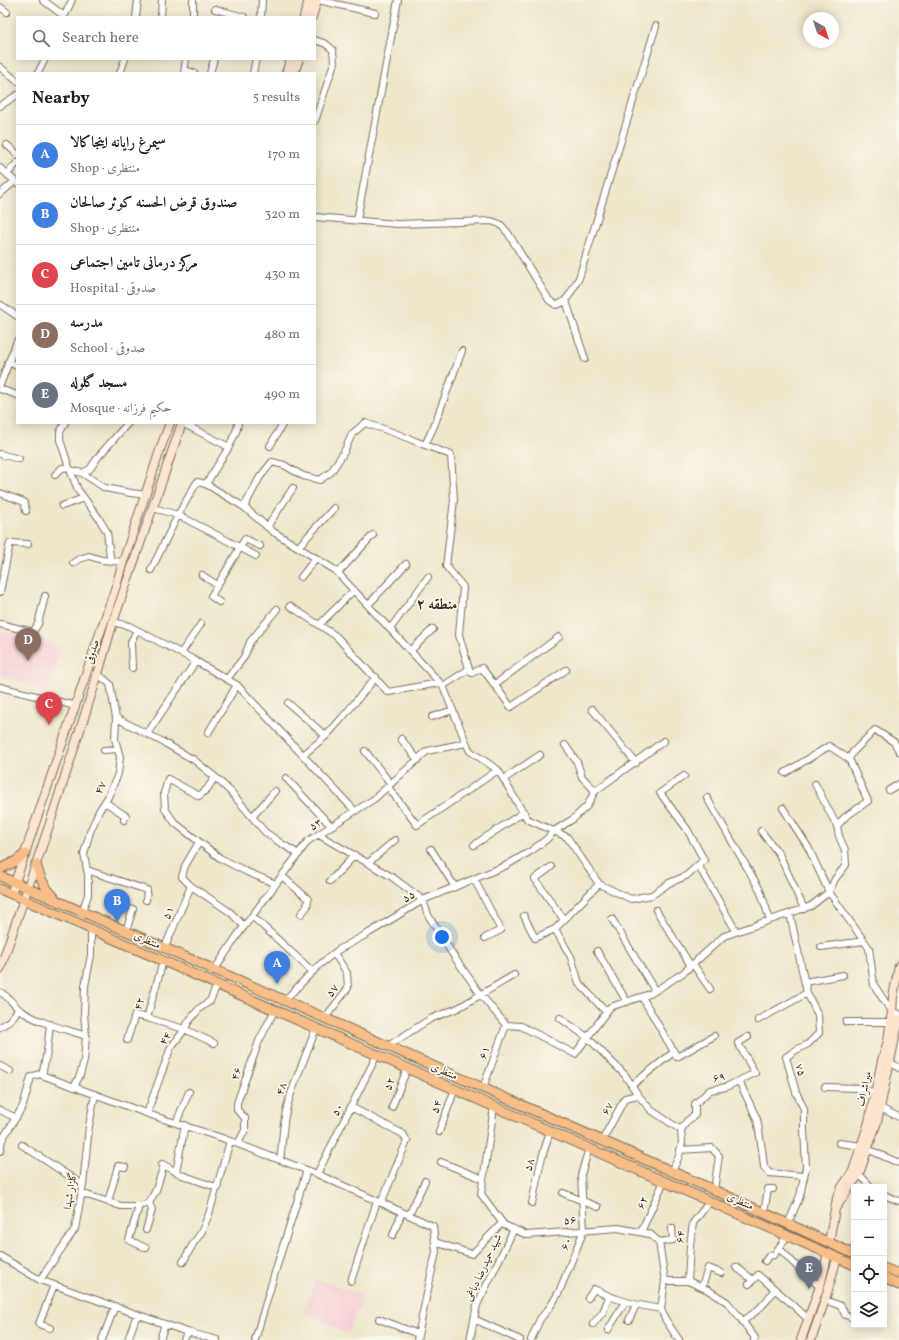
<!DOCTYPE html>
<meta charset="utf-8">
<style>
body{margin:0;font-family:Vollkorn,Amiri,serif;background:#f2f2f2;color:#202124}
.controls{position:absolute;right:12px;bottom:12px;display:grid;overflow:hidden;border-radius:0px;box-shadow:0 2px 10px #0003}
.controls button{width:36px;height:36px;display:grid;place-items:center;padding:0;border:0;border-bottom:1px solid #e0e0e0;background:#fff;color:#202124;font:20px sans-serif}
.compass{position:absolute;left:803px;top:12px;width:36px;height:36px;border-radius:50%;background:#fff;box-shadow:0 2px 10px #0003;rotate:141deg}
.you{position:absolute;left:442px;top:937px;width:14px;height:14px;margin:-10px;border:3px solid #fff;border-radius:50%;background:#1a73e8;box-shadow:0 0 0 6px #1a73e833}
.badge{display:grid;place-items:center;width:26px;height:26px;border-radius:50%;background:#7c3aed;color:#fff;font-size:13px;font-weight:700}
.pin{position:absolute;translate:-50% -33px;filter:drop-shadow(0 1px 2px #0008)}
.pin::after{content:'';position:absolute;top:21px;width:14px;height:12px;background:inherit;clip-path:polygon(0 0,100% 0,50% 100%)}
.list{margin:0;padding:0;list-style:none}
h2{display:flex;justify-content:space-between;align-items:center;height:52px;margin:0;padding:0 16px;font-size:17px}
h2 small{font-size:13px;font-weight:400;color:#757577}
.list li{display:grid;grid-template-columns:26px 1fr auto;gap:12px;align-items:center;box-sizing:border-box;height:60px;padding:0 16px;border-top:1px solid #e0e0e0}
.list b{display:block;font-size:15px;white-space:nowrap}
.list p{margin:0;font-size:13px;white-space:nowrap;color:#757577}
.list em{font-size:13px;font-style:normal;color:#757577}
.icon{flex:none;width:22px;height:22px;fill:none;stroke:currentColor;stroke-width:2;stroke-linecap:round;stroke-linejoin:round}
.map{position:relative;flex:none;width:899px;height:1340px;overflow:hidden}
.search{position:absolute;background:#fff;box-shadow:0 2px 10px #0003;left:16px;top:16px;width:300px;height:44px;display:flex;align-items:center;gap:10px;box-sizing:border-box;padding:0 14px;border-radius:0px;color:#757577;font-size:15px}
.panel{position:absolute;background:#fff;box-shadow:0 2px 10px #0003;left:16px;top:72px;width:300px;height:352px;border-radius:0px}
.map>svg:first-child{display:block}
.built{fill:#f6cfd6}
.lines{fill:none;stroke-linecap:round;stroke-linejoin:round}
.street-casing{stroke:#7a6c5b;stroke-width:8}
.secondary-casing{stroke:#7a6c5b;stroke-width:10}
.primary-casing{stroke:#7a6c5b;stroke-width:11}
.street{stroke:#fff;stroke-width:6}
.secondary{stroke:#fce5cf;stroke-width:8}
.primary{stroke:#f7be88;stroke-width:9}
.labels{text-anchor:middle;dominant-baseline:central;stroke-width:3.5;stroke-linejoin:round;paint-order:stroke}
.street-label{font-size:11px;fill:#3b2a1e;stroke:#fbf7ec}
.district-label{font-size:15px;font-weight:bold;fill:#3b2a1e;stroke:#fbf7ec}
</style>
<div class="map">
<svg width="899" height="1340" viewBox="0 0 899 1340">
<rect width="100%" height="100%" fill="#fbf7ec"/>
<filter id="ink" filterUnits="userSpaceOnUse"><feTurbulence type="fractalNoise" baseFrequency=".025" numOctaves="2"/><feDisplacementMap in="SourceGraphic" scale="8" xChannelSelector="R" yChannelSelector="G"/><feConvolveMatrix kernelMatrix="1 2 1 2 8 2 1 2 1" color-interpolation-filters="sRGB"/></filter>
<filter id="wash" filterUnits="userSpaceOnUse"><feTurbulence type="fractalNoise" baseFrequency=".012" numOctaves="4" result="noise"/><feDisplacementMap in="SourceGraphic" scale="16" xChannelSelector="R" yChannelSelector="G"/><feGaussianBlur stdDeviation="0.9" result="paint"/><feColorMatrix in="noise" values="0 0 0 0 0 0 0 0 0 0 0 0 0 0 0 0 0 1.4 0 .05"/><feComposite in="paint" operator="in"/></filter>
<g filter="url(#wash)">
<rect width="100%" height="100%" fill="#eee7cb"/>
<!-- built -->
<path class="built" d="M0 631 37 638 61 646 47 692 0 675Z
M316 1279 364 1296 348 1334 303 1312Z"/>
</g>
<g filter="url(#ink)">
<g class="lines">
<defs>
<path id="street" d="M43 0 64 16
M193 0V17
M318 0 375 13
M0 7 7 12
M215 9 244 17
M64 17 72 0
M136 17 138 0
M161 17 162 0
M261 17 262 0
M315 40 326 44 333 50 334 63 315 121
M0 67 17 81
M185 70 194 73
M38 73 45 59
M120 73 125 59
M184 73 186 59
M210 73 214 59
M253 73 256 59
M0 106 17 95
M7 145 17 154
M0 168 17 183
M7 174 17 163
M0 194 15 181
M315 217 397 224 491 221 500 224 508 233 549 300 556 305C568 303 573 288 579 278L656 26
M357 220 398 0
M566 301 585 359
M1 305 17 316
M8 362 17 366
M0 385 17 341
M0 389 17 395
M65 423 60 432V440L70 470 78 490 98 517 107 532 110 557 112 561
M182 423 229 447 206 484 244 507 272 531 335 570 443 686 467 745
M425 445 451 455 454 500 446 566 463 587 459 635 469 669
M270 446 283 423
M229 447 237 429 238 423
M0 454 19 459
M70 470 82 473 90 469 98 457 128 423
M82 473 105 488 131 493 146 495
M55 475 62 468 69 467
M0 493 24 502 26 511
M62 506 84 498
M244 507 260 477 272 462 284 465 303 476 320 480 331 472 344 452 352 434 365 423C386 429 405 437 425 445L434 426 462 351
M153 508 178 515 215 534 256 556
M267 527 293 488
M298 547 334 508
M73 563 79 559 89 556 102 560 123 562
M151 570 178 515 197 482 206 484
M338 573 373 535
M202 575 217 585
M301 577 316 558
M0 592 10 543 28 544
M219 602 211 596 245 539 260 546
M368 605 406 564
M290 606 336 636 388 692 439 683
M113 622 129 626 137 630 192 659 237 685 355 811
M0 624 33 632 38 624 45 596
M319 625 354 590
M390 629 428 577
M410 651 433 629
M181 653 201 624
M132 668 131 642 137 630
M227 679 244 657 250 642 277 609
M494 685 559 637
M443 686 469 669 472 673 482 668 511 707 566 670
M0 687 76 706
M288 703 326 736
M592 709 636 763
M432 717 453 710
M116 718 161 741 194 760 215 777 231 792 265 832 282 844 299 854
M208 733 237 685
M147 734 196 661
M401 739 418 760
M565 745 577 762 582 777 595 791
M104 750 118 749
M365 751 391 784
M303 755 326 736 342 718 376 677
M785 773 829 746 849 759
M215 777 207 789 199 796 168 779 164 793 165 809 175 823 220 858 247 872 276 884
M286 778 331 826
M504 779 540 755
M815 784 837 826
M388 787 417 825 498 770
M889 790 899 784
M707 798 760 890 770 920
M105 802 126 816 124 820
M783 808 808 847 829 892
M252 817 275 791
M761 831 779 854 804 909
M319 835 392 877 423 900 428 915 453 955 481 995 506 1025 521 1026 575 1054 610 1007 650 994 683 973 724 936 811 906 829 892 869 948 874 985 885 1002 892 1011 899 1014
M199 842 185 866 182 877 191 886 230 912 244 926
M474 845 524 812
M431 849 455 887
M368 863 395 840
M698 865 736 931
M551 867 535 879 564 920
M87 870 147 890 146 900
M282 876 308 899 307 907 301 914
M474 879 501 930 485 938
M330 881 355 855
M599 884 631 899 652 895 669 883 686 876 704 860 687 829 660 793 684 776
M829 892 835 879 846 865 845 850 839 836 837 826 845 817 868 801 849 759 853 752 875 730 894 742 899 751
M656 910 691 966
M82 912 88 895V875L84 854 90 832 99 811 108 797 118 774 120 757 115 739 116 718 110 684 98 674
M252 916 313 972
M524 916 535 938 555 929
M612 919 655 991
M126 931 133 909
M165 947 191 886
M821 947 864 941
M597 951 627 1002
M693 964 710 989
M215 969 237 936 308 841 374 799 427 751 466 743 470 751 498 770 527 819 567 837 599 884 555 929 571 957 579 983 606 1012
M805 982 843 975
M0 992C10 997 14 1007 23 1012 42 1024 65 1029 86 1036
M642 997 677 1057 714 1036
M285 1000 318 966 338 950 369 933 423 900 505 866 531 851 547 839 554 831 573 819 587 806 595 791 664 741
M147 1018 184 1029 214 1043
M325 1018 348 988 347 973 334 953
M560 1018 587 1037 625 1075 638 1095 651 1110 681 1130
M758 1020 807 993
M846 1022H891
M0 1027C8 1023 14 1017 18 1009
M127 1040 135 1015 147 1018 163 961
M388 1046 430 1019 458 1008 514 975
M890 1062 899 1068
M0 1066 10 1071
M42 1075 47 1052 50 1024
M739 1081 757 1119 762 1149 764 1167 769 1173 804 1176
M632 1085 670 1055
M74 1087 80 1075 84 1061 86 1036 84 1014 85 986 91 955V929
M825 1087 858 1088 876 1093
M483 1088 506 1025
M351 1107 403 1134 407 1141 381 1203
M392 1107 407 1069
M494 1107 481 1194 504 1225 527 1235 618 1228 650 1234 659 1242 665 1281 661 1309 665 1319 679 1340
M880 1108 899 1117
M0 1110 16 1118
M147 1113 171 1047 182 1033 189 1021 200 1008 210 1001 217 985
M176 1123 189 1092
M439 1132 455 1089
M602 1141 625 1098 638 1095
M839 1143 862 1146
M238 1144 245 1130V1118L237 1110V1103L259 1041 275 1010
M22 1145 83 1185
M867 1149 899 1163
M680 1150 712 1148 719 1156 714 1190
M0 1151 2 1140 23 1106 31 1077 39 1074 154 1116 222 1138 317 1174 433 1226 436 1252 417 1340
M280 1160C283 1142 282 1125 287 1107 294 1081 307 1054 316 1028
M441 1162 483 1179
M162 1164 182 1175 218 1188
M176 1172 185 1125
M672 1172 679 1156 682 1143 681 1130 687 1121 695 1115V1104L710 1090 726 1087 755 1073 738 1043 748 1037
M317 1174 377 1055
M859 1174 871 1187
M81 1193 121 1206H139L149 1203 156 1190 164 1165
M563 1193 598 1207
M884 1195 899 1201
M108 1202 118 1166 125 1167
M532 1203 541 1161 550 1131
M139 1206 129 1240 146 1248
M764 1213 768 1189H773
M409 1215 425 1181
M788 1224 800 1196 806 1167 804 1130V1109L796 1092 786 1057 796 1050 808 1044 819 1033 818 1015 807 993 790 914
M146 1230 152 1210 149 1203
M641 1232 664 1181
M393 1235 402 1212
M435 1242 472 1254 502 1223
M659 1242 673 1240 672 1228
M779 1248 807 1277 820 1286
M0 1256 40 1280 187 1332 217 1340
M765 1261 769 1256 774 1255 787 1236
M183 1262 193 1244 201 1233 209 1214 230 1141
M736 1267 753 1280
M40 1280 75 1229 83 1185 89 1126 95 1094
M351 1281 377 1201
M665 1281H688L708 1290 727 1302 738 1315 755 1338 754 1340
M688 1281 690 1245 693 1223 710 1201
M749 1284 758 1275 791 1303 808 1319
M702 1287 708 1268 721 1273
M588 1298 594 1289C617 1301 636 1305 661 1309
M825 1300 841 1306 845 1315 854 1318
M379 1319 418 1334
M474 1319 520 1340
M629 1320 636 1305
M743 1321C756 1312 766 1304 774 1290
M593 1324 603 1312 609 1297
M50 1328 39 1324 54 1285
M608 1330 625 1302
M102 1340 115 1306
M128 1340 137 1314
M160 1340 165 1324
M184 1340 187 1332
M255 1340 279 1259 307 1170
M470 1340 477 1305 514 1229
M531 1340 540 1319 550 1307 559 1292 584 1230 581 1175 589 1148"/>
<path id="secondary" d="M304 17 309 0
M312 17 317 0
M286 73 291 59
M294 73 299 59
M11 894 116 586 123 562 162 444 170 423
M0 969 49 826 98 674 113 622 182 423
M837 1206 859 1174 877 1122 899 1019
M829 1242 837 1198 842 1187 853 1171 869 1122 882 1060 888 1041 892 1011 893 997 899 966
M801 1340 820 1286 828 1253
M811 1340 825 1300 837 1258"/>
<path id="primary" d="M36 864C40 878 44 887 54 897
M0 869 16 861 25 854
M0 876 245 983 714 1190 854 1254
M0 889 854 1265
M884 1268 899 1274
M884 1278 899 1285"/>
</defs>
<!-- street casing -->
<use href="#street" class="street-casing"/>
<!-- secondary casing -->
<use href="#secondary" class="secondary-casing"/>
<!-- primary casing -->
<use href="#primary" class="primary-casing"/>
<!-- street -->
<use href="#street" class="street"/>
<!-- secondary -->
<use href="#secondary" class="secondary"/>
<!-- primary -->
<use href="#primary" class="primary"/>
</g>
</g>
<g class="labels">
<!-- street labels -->
<g class="street-label">
<text transform="translate(93 652) rotate(-74)">صدوقی</text>
<text transform="translate(101 788) rotate(-64)">۴۷</text>
<text transform="translate(316 825) rotate(-33)">۵۳</text>
<text transform="translate(409 897) rotate(-30)">۵۵</text>
<text transform="translate(169 913) rotate(-67)">۵۱</text>
<text transform="translate(147 941) rotate(24)">منتظری</text>
<text transform="translate(333 991) rotate(-54)">۵۷</text>
<text transform="translate(140 1004) rotate(-70)">۴۲</text>
<text transform="translate(166 1039) rotate(-58)">۴۴</text>
<text transform="translate(485 1053) rotate(-70)">۶۱</text>
<text transform="translate(800 1070) rotate(74)">۷۵</text>
<text transform="translate(444 1072) rotate(24)">منتظری</text>
<text transform="translate(237 1074) rotate(-71)">۴۶</text>
<text transform="translate(719 1078) rotate(-15)">۶۹</text>
<text transform="translate(390 1084) rotate(-68)">۵۲</text>
<text transform="translate(282 1089) rotate(-71)">۴۸</text>
<text transform="translate(865 1089) rotate(-78)">میراشراف</text>
<text transform="translate(437 1107) rotate(-70)">۵۴</text>
<text transform="translate(608 1109) rotate(-62)">۶۷</text>
<text transform="translate(338 1110) rotate(-63)">۵۰</text>
<text transform="translate(530 1165) rotate(-76)">۵۸</text>
<text transform="translate(71 1191) rotate(-81)">گلزار شهدا</text>
<text transform="translate(740 1202) rotate(24)">منتظری</text>
<text transform="translate(643 1203) rotate(-66)">۶۲</text>
<text transform="translate(570 1221) rotate(-5)">۵۶</text>
<text transform="translate(681 1237) rotate(-83)">۶۴</text>
<text transform="translate(567 1244) rotate(-67)">۶۰</text>
<text transform="translate(484 1268) rotate(-65)">شهید حمیدرضا دباغی</text>
</g>
<!-- district labels -->
<g class="district-label">
<text x="437" y="605">منطقه ۲</text>
</g>
</g>
</svg>
<div class="controls">
<button>+</button>
<button>−</button>
<button><svg class="icon" aria-label="locate" viewBox="0 0 24 24"><circle cx="12" cy="12" r="6"/><path d="M12 2v4M12 18v4M2 12h4M18 12h4"/></svg></button>
<button><svg class="icon" aria-label="layers" viewBox="0 0 24 24"><path d="M12 4l9 5-9 5-9-5zM3 14l9 5 9-5"/></svg></button>
</div>
<svg class="compass" viewBox="-18 -18 36 36"><path d="M0-13l5 13h-10z" fill="#e53935"/><path d="M0 13l5-13h-10z" fill="#757577"/></svg>
<div class="you"></div>
<div class="pin badge" style="left:277px;top:984px;background:#3f7fe0">A</div>
<div class="pin badge" style="left:117px;top:922px;background:#3f7fe0">B</div>
<div class="pin badge" style="left:49px;top:725px;background:#e0444e">C</div>
<div class="pin badge" style="left:28px;top:661px;background:#8d6e63">D</div>
<div class="pin badge" style="left:809px;top:1289px;background:#6b7280">E</div>
<div class="search"><svg class="icon" aria-label="search" viewBox="0 0 24 24"><circle cx="10" cy="10" r="6"/><path d="M15 15l6 6"/></svg>Search here</div>
<section class="panel">
<h2>Nearby<small>5 results</small></h2>
<ul class="list">
<li><span class="badge" style="background:#3f7fe0">A</span><div><b>سیمرغ رایانه اینجاکالا</b><p>Shop · منتظری</p></div><em>170 m</em></li>
<li><span class="badge" style="background:#3f7fe0">B</span><div><b>صندوق قرض الحسنه کوثر صالحان</b><p>Shop · منتظری</p></div><em>320 m</em></li>
<li><span class="badge" style="background:#e0444e">C</span><div><b>مرکز درمانی تامین اجتماعی</b><p>Hospital · صدوقی</p></div><em>430 m</em></li>
<li><span class="badge" style="background:#8d6e63">D</span><div><b>مدرسه</b><p>School · صدوقی</p></div><em>480 m</em></li>
<li><span class="badge" style="background:#6b7280">E</span><div><b>مسجد گلوله</b><p>Mosque · حکیم فرزانه</p></div><em>490 m</em></li>
</ul>
</section>
</div>
